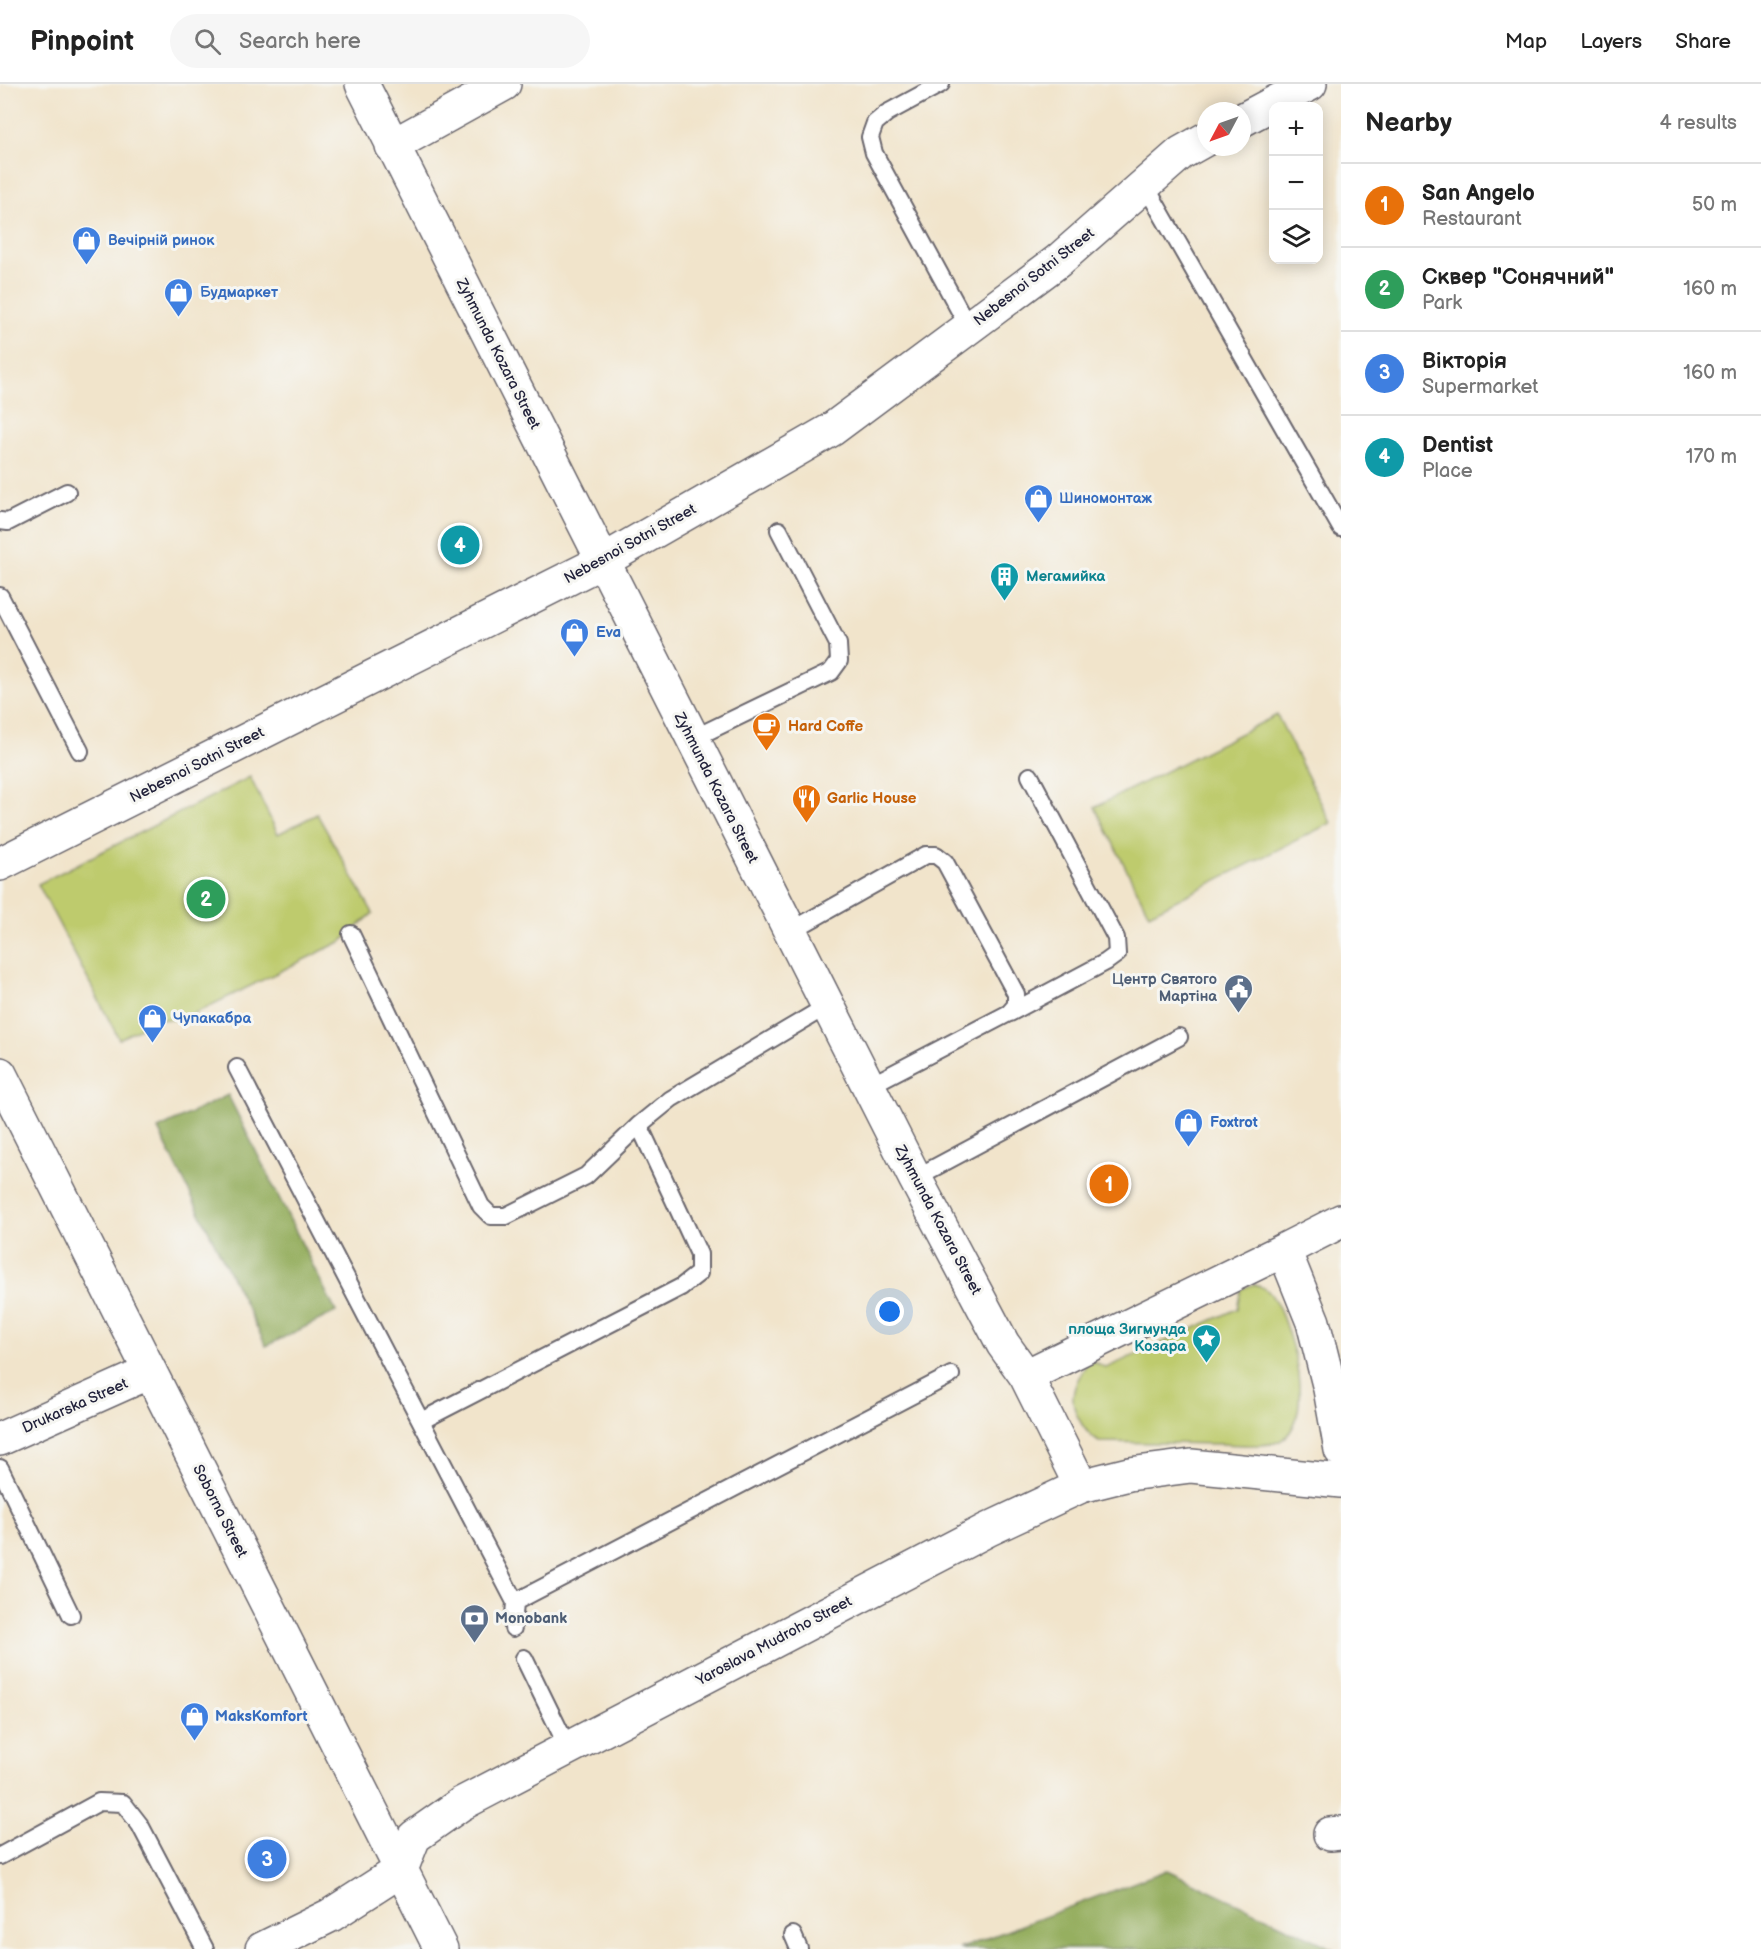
<!DOCTYPE html>
<meta charset="utf-8">
<style>
body{margin:0;font-family:"Balsamiq Sans",sans-serif;background:#f6f6f6;color:#222}
.controls{position:absolute;right:18px;top:18px;display:grid;overflow:hidden;border-radius:12px;box-shadow:0 3px 15px #0003}
.controls button{width:54px;height:54px;display:grid;place-items:center;padding:0;border:0;border-bottom:2px solid #e0e0e0;background:#fff;color:#222;font:30px sans-serif}
.compass{position:absolute;left:1197px;top:18px;width:54px;height:54px;border-radius:50%;background:#fff;box-shadow:0 3px 15px #0003;rotate:229deg}
.you{position:absolute;left:890px;top:1228px;width:21px;height:21px;margin:-15px;border:4px solid #fff;border-radius:50%;background:#1a73e8;box-shadow:0 0 0 9px #1a73e833}
.badge{display:grid;place-items:center;width:39px;height:39px;border-radius:50%;background:#b5179e;color:#fff;font-size:20px;font-weight:700}
.pin{position:absolute;translate:-50% -50%;border:3px solid #fff;box-shadow:0 2px 6px #0006}
.list{margin:0;padding:0;list-style:none}
h2{display:flex;justify-content:space-between;align-items:center;height:78px;margin:0;padding:0 24px;font-size:26px}
h2 small{font-size:20px;font-weight:400;color:#767676}
.list li{display:grid;grid-template-columns:39px 1fr auto;gap:18px;align-items:center;box-sizing:border-box;height:84px;padding:0 24px;border-top:2px solid #e0e0e0}
.list b{display:block;font-size:22px;white-space:nowrap}
.list p{margin:0;font-size:20px;white-space:nowrap;color:#767676}
.list em{font-size:20px;font-style:normal;color:#767676}
.icon{flex:none;width:33px;height:33px;fill:none;stroke:currentColor;stroke-width:2;stroke-linecap:round;stroke-linejoin:round}
.map{position:relative;flex:none;width:1341px;height:1865px;overflow:hidden}
header{display:flex;align-items:center;gap:36px;box-sizing:border-box;height:84px;padding:0 30px;background:#fff;border-bottom:2px solid #e0e0e0}
header strong{font-size:28px}
nav{display:flex;gap:33px;margin-inline-start:auto;font-size:21px}
.search{width:420px;height:54px;background:#f6f6f6;display:flex;align-items:center;gap:15px;box-sizing:border-box;padding:0 21px;border-radius:33px;color:#767676;font-size:22px}
main{display:flex}
aside{flex:1;background:#fff}
.map>svg:first-child{display:block}
.green{fill:#becb6d;stroke:#707654;stroke-width:1.5}
.forest{fill:#96af60;stroke:#5c684e;stroke-width:1.5}
.lines{fill:none;stroke-linecap:round;stroke-linejoin:round}
.service-casing{stroke:#6a666d;stroke-width:20}
.minor-casing{stroke:#6a666d;stroke-width:36}
.tertiary-casing{stroke:#6a666d;stroke-width:36}
.secondary-casing{stroke:#6a666d;stroke-width:36}
.service{stroke:#fff;stroke-width:16}
.minor{stroke:#fff;stroke-width:33}
.tertiary{stroke:#fff;stroke-width:33}
.secondary{stroke:#fff;stroke-width:33}
.labels{text-anchor:middle;dominant-baseline:central;stroke-width:6;stroke-linejoin:round;paint-order:stroke}
.shop-label{font-size:15px;font-weight:bold;fill:#366cbe;stroke:#f6f6f2;text-anchor:start}
.street-label{font-size:15px;fill:#22223b;stroke:#f6f6f2}
.culture-label{font-size:15px;font-weight:bold;fill:#0d838f;stroke:#f6f6f2;text-anchor:start}
.food-label{font-size:15px;font-weight:bold;fill:#c56008;stroke:#f6f6f2;text-anchor:start}
.service-label{font-size:15px;font-weight:bold;fill:#4e5e75;stroke:#f6f6f2;text-anchor:end}
</style>
<header>
<strong>Pinpoint</strong>
<div class="search"><svg class="icon" aria-label="search" viewBox="0 0 24 24"><circle cx="10" cy="10" r="6"/><path d="M15 15l6 6"/></svg>Search here</div>
<nav><a>Map</a><a>Layers</a><a>Share</a></nav>
</header>
<main>
<div class="map">
<svg width="1341" height="1865" viewBox="0 0 1341 1865">
<rect width="100%" height="100%" fill="#f6f6f2"/>
<filter id="ink" filterUnits="userSpaceOnUse"><feTurbulence type="fractalNoise" baseFrequency=".0167" numOctaves="2"/><feDisplacementMap in="SourceGraphic" scale="12" xChannelSelector="R" yChannelSelector="G"/><feConvolveMatrix kernelMatrix="1 2 1 2 8 2 1 2 1" color-interpolation-filters="sRGB"/></filter>
<filter id="wash" filterUnits="userSpaceOnUse"><feTurbulence type="fractalNoise" baseFrequency=".008" numOctaves="4" result="noise"/><feDisplacementMap in="SourceGraphic" scale="24" xChannelSelector="R" yChannelSelector="G"/><feGaussianBlur stdDeviation="1.35" result="paint"/><feColorMatrix in="noise" values="0 0 0 0 0 0 0 0 0 0 0 0 0 0 0 0 0 1.4 0 .05"/><feComposite in="paint" operator="in"/></filter>
<g filter="url(#wash)">
<rect width="100%" height="100%" fill="#f1e4cb"/>
<!-- green -->
<path class="green" d="M1277 631 1331 739 1149 830 1095 723Z
M250 693 278 750 317 730 373 829 342 857 181 936 158 935 119 955 38 800Z
M1254 1200C1258 1202 1264 1203 1267 1206 1280 1218 1289 1252 1294 1269 1300 1294 1307 1344 1278 1358 1265 1363 1237 1361 1223 1360 1182 1359 1140 1359 1099 1358 1086 1350 1073 1330 1073 1314 1073 1301 1083 1287 1089 1275L1106 1284 1237 1225 1241 1205Z"/>
<!-- forest -->
<path class="forest" d="M228 1011 336 1228 266 1262 158 1045Z
M1167 1786 1334 1865H959Z"/>
</g>
<g filter="url(#ink)">
<g class="lines">
<defs>
<path id="service" d="M941 0 887 29 875 39 870 53 874 69 969 244
M1145 101 1341 444
M0 437 8 438 67 408
M0 512 80 667
M692 655 831 588 839 577 838 560 779 446
M789 848 926 771H936L945 778 1016 910V921L1009 929 869 1002
M351 850 481 1122 491 1132H506L586 1092 639 1041 671 1015 827 922
M1010 929 1106 878 1117 870 1116 854 1030 692
M237 984 515 1518 513 1544
M915 1094 1179 953
M421 1337 681 1203 699 1189V1170L639 1041
M0 1384 71 1531
M515 1518 951 1291
M524 1574 568 1664
M0 1772 99 1718 123 1719 140 1741 205 1865
M793 1851 799 1865"/>
<path id="minor" d="M362 0 915 1094 1003 1260 1026 1292 1081 1402
M1242 36 1310 0
M392 62 504 0
M0 780 603 477 831 346 1058 177 1181 69 1206 55
M1284 1166 1341 1137
M1026 1292 1284 1166 1313 1238 1330 1305 1341 1366
M0 1355 150 1288
M1330 1750 1341 1749"/>
<path id="tertiary" d="M262 1865 331 1831 401 1786 414 1753 461 1720 987 1446 1081 1402 1129 1390 1191 1382 1341 1397"/>
<path id="secondary" d="M0 990 441 1865"/>
</defs>
<!-- service casing -->
<use href="#service" class="service-casing"/>
<!-- minor casing -->
<use href="#minor" class="minor-casing"/>
<!-- tertiary casing -->
<use href="#tertiary" class="tertiary-casing"/>
<!-- secondary casing -->
<use href="#secondary" class="secondary-casing"/>
<!-- service -->
<use href="#service" class="service"/>
<!-- minor -->
<use href="#minor" class="minor"/>
<!-- tertiary -->
<use href="#tertiary" class="tertiary"/>
<!-- secondary -->
<use href="#secondary" class="secondary"/>
</g>
</g>
<!-- icons -->
<defs>
<symbol id="shop-pin" viewBox="-11 -11 22 30"><path d="M0 17L-7.5 6A9.5 9.5 0 1 1 7.5 6Z" fill="#3f7fe0" stroke="#f6f6f2"/><path d="M-5-2.5h2.3a2.7 3.5 0 0 1 5.4 0H5L5.5 6h-11ZM-1.5-2.5h3a1.5 2.3 0 0 0-3 0Z" fill="#fff"/></symbol>
<symbol id="building-pin" viewBox="-11 -11 22 30"><path d="M0 17L-7.5 6A9.5 9.5 0 1 1 7.5 6Z" fill="#0f9aa8" stroke="#f6f6f2"/><path d="M-4-6H4V6H1V3H-1V6H-4ZM-2.5-4.3h1.7v1.8h-1.7ZM.8-4.3h1.7v1.8H.8ZM-2.5-1h1.7V.8h-1.7ZM.8-1h1.7V.8H.8Z" fill="#fff"/></symbol>
<symbol id="cafe-pin" viewBox="-11 -11 22 30"><path d="M0 17L-7.5 6A9.5 9.5 0 1 1 7.5 6Z" fill="#e8710a" stroke="#f6f6f2"/><path d="M-5.5-4.5H6V0H3Q3 3.5 0 3.5H-2.5Q-5.5 3.5-5.5 0ZM3-3.2v2h1.7v-2ZM-6 4.5H4V6H-6Z" fill="#fff"/></symbol>
<symbol id="restaurant-pin" viewBox="-11 -11 22 30"><path d="M0 17L-7.5 6A9.5 9.5 0 1 1 7.5 6Z" fill="#e8710a" stroke="#f6f6f2"/><path d="M-5-6h1v4h1v-4h1v4h1v-4h1v5L-1.5 .5V6h-2V.5L-5-1ZM5-6V6H3V1.5H1.5Q1.5-4 5-6Z" fill="#fff"/></symbol>
<symbol id="civic-pin" viewBox="-11 -11 22 30"><path d="M0 17L-7.5 6A9.5 9.5 0 1 1 7.5 6Z" fill="#5c6f8a" stroke="#f6f6f2"/><path d="M-.6-6.5H3V-4.5H.6V-3L4-1V1h2V6H-6V1h2V-1L-.6-3ZM-1.2 2.5V6h2.4V2.5Z" fill="#fff"/></symbol>
<symbol id="sight-pin" viewBox="-11 -11 22 30"><path d="M0 17L-7.5 6A9.5 9.5 0 1 1 7.5 6Z" fill="#0f9aa8" stroke="#f6f6f2"/><path d="M0-6L1.8-2.2L6-1.7L2.9 1.2L3.7 5.4L0 3.3L-3.7 5.4L-2.9 1.2L-6-1.7L-1.8-2.2Z" fill="#fff"/></symbol>
<symbol id="bank-pin" viewBox="-11 -11 22 30"><path d="M0 17L-7.5 6A9.5 9.5 0 1 1 7.5 6Z" fill="#5c6f8a" stroke="#f6f6f2"/><path d="M-6-4H6V4H-6ZM0-2.3a2.3 2.3 0 1 0 0 4.6a2.3 2.3 0 1 0 0-4.6Z" fill="#fff"/></symbol>
</defs>
<g fill-rule="evenodd">
<use href="#shop-pin" x="70" y="140" width="33" height="45"/>
<use href="#shop-pin" x="162" y="192" width="33" height="45"/>
<use href="#shop-pin" x="1022" y="398" width="33" height="45"/>
<use href="#building-pin" x="988" y="476" width="33" height="45"/>
<use href="#shop-pin" x="558" y="532" width="33" height="45"/>
<use href="#cafe-pin" x="750" y="626" width="33" height="45"/>
<use href="#restaurant-pin" x="790" y="698" width="33" height="45"/>
<use href="#civic-pin" x="1222" y="888" width="33" height="45"/>
<use href="#shop-pin" x="136" y="918" width="33" height="45"/>
<use href="#shop-pin" x="1172" y="1022" width="33" height="45"/>
<use href="#sight-pin" x="1190" y="1238" width="33" height="45"/>
<use href="#bank-pin" x="458" y="1518" width="33" height="45"/>
<use href="#shop-pin" x="178" y="1616" width="33" height="45"/>
</g>
<g class="labels">
<!-- shop labels -->
<g class="shop-label">
<text x="108" y="156">Вечірній ринок</text>
<text x="200" y="208">Будмаркет</text>
<text x="1059" y="414">Шиномонтаж</text>
<text x="596" y="548">Eva</text>
<text x="173" y="934">Чупакабра</text>
<text x="1210" y="1038">Foxtrot</text>
<text x="215" y="1632">MaksKomfort</text>
</g>
<!-- street labels -->
<g class="street-label">
<text transform="translate(1034 193) rotate(-38)">Nebesnoi Sotni Street</text>
<text transform="translate(498 270) rotate(63)">Zyhmunda Kozara Street</text>
<text transform="translate(630 460) rotate(-29)">Nebesnoi Sotni Street</text>
<text transform="translate(197 681) rotate(-27)">Nebesnoi Sotni Street</text>
<text transform="translate(716 704) rotate(63)">Zyhmunda Kozara Street</text>
<text transform="translate(938 1136) rotate(62)">Zyhmunda Kozara Street</text>
<text transform="translate(75 1322) rotate(-24)">Drukarska Street</text>
<text transform="translate(220 1427) rotate(63)">Soborna Street</text>
<text transform="translate(774 1557) rotate(-28)">Yaroslava Mudroho Street</text>
</g>
<!-- culture labels -->
<g class="culture-label">
<text x="1026" y="492">Мегамийка</text>
<text x="1186" y="1245" text-anchor="end">площа Зигмунда<tspan x="1186" dy="17">Козара</tspan></text>
</g>
<!-- food labels -->
<g class="food-label">
<text x="788" y="642">Hard Coffe</text>
<text x="827" y="714">Garlic House</text>
</g>
<!-- service labels -->
<g class="service-label">
<text x="1217" y="895">Центр Святого<tspan x="1217" dy="17">Мартіна</tspan></text>
<text x="495" y="1534" text-anchor="start">Monobank</text>
</g>
</g>
</svg>
<div class="controls">
<button>+</button>
<button>−</button>
<button><svg class="icon" aria-label="layers" viewBox="0 0 24 24"><path d="M12 4l9 5-9 5-9-5zM3 14l9 5 9-5"/></svg></button>
</div>
<svg class="compass" viewBox="-18 -18 36 36"><path d="M0-13l5 13h-10z" fill="#e53935"/><path d="M0 13l5-13h-10z" fill="#767676"/></svg>
<div class="you"></div>
<div class="pin badge" style="left:1109px;top:1100px;background:#e8710a">1</div>
<div class="pin badge" style="left:206px;top:815px;background:#2e9e5b">2</div>
<div class="pin badge" style="left:267px;top:1775px;background:#3f7fe0">3</div>
<div class="pin badge" style="left:460px;top:461px;background:#0f9aa8">4</div>
</div>
<aside>
<h2>Nearby<small>4 results</small></h2>
<ul class="list">
<li><span class="badge" style="background:#e8710a">1</span><div><b>San Angelo</b><p>Restaurant</p></div><em>50 m</em></li>
<li><span class="badge" style="background:#2e9e5b">2</span><div><b>Сквер &quot;Сонячний&quot;</b><p>Park</p></div><em>160 m</em></li>
<li><span class="badge" style="background:#3f7fe0">3</span><div><b>Вікторія</b><p>Supermarket</p></div><em>160 m</em></li>
<li><span class="badge" style="background:#0f9aa8">4</span><div><b>Dentist</b><p>Place</p></div><em>170 m</em></li>
</ul>
</aside>
</main>
